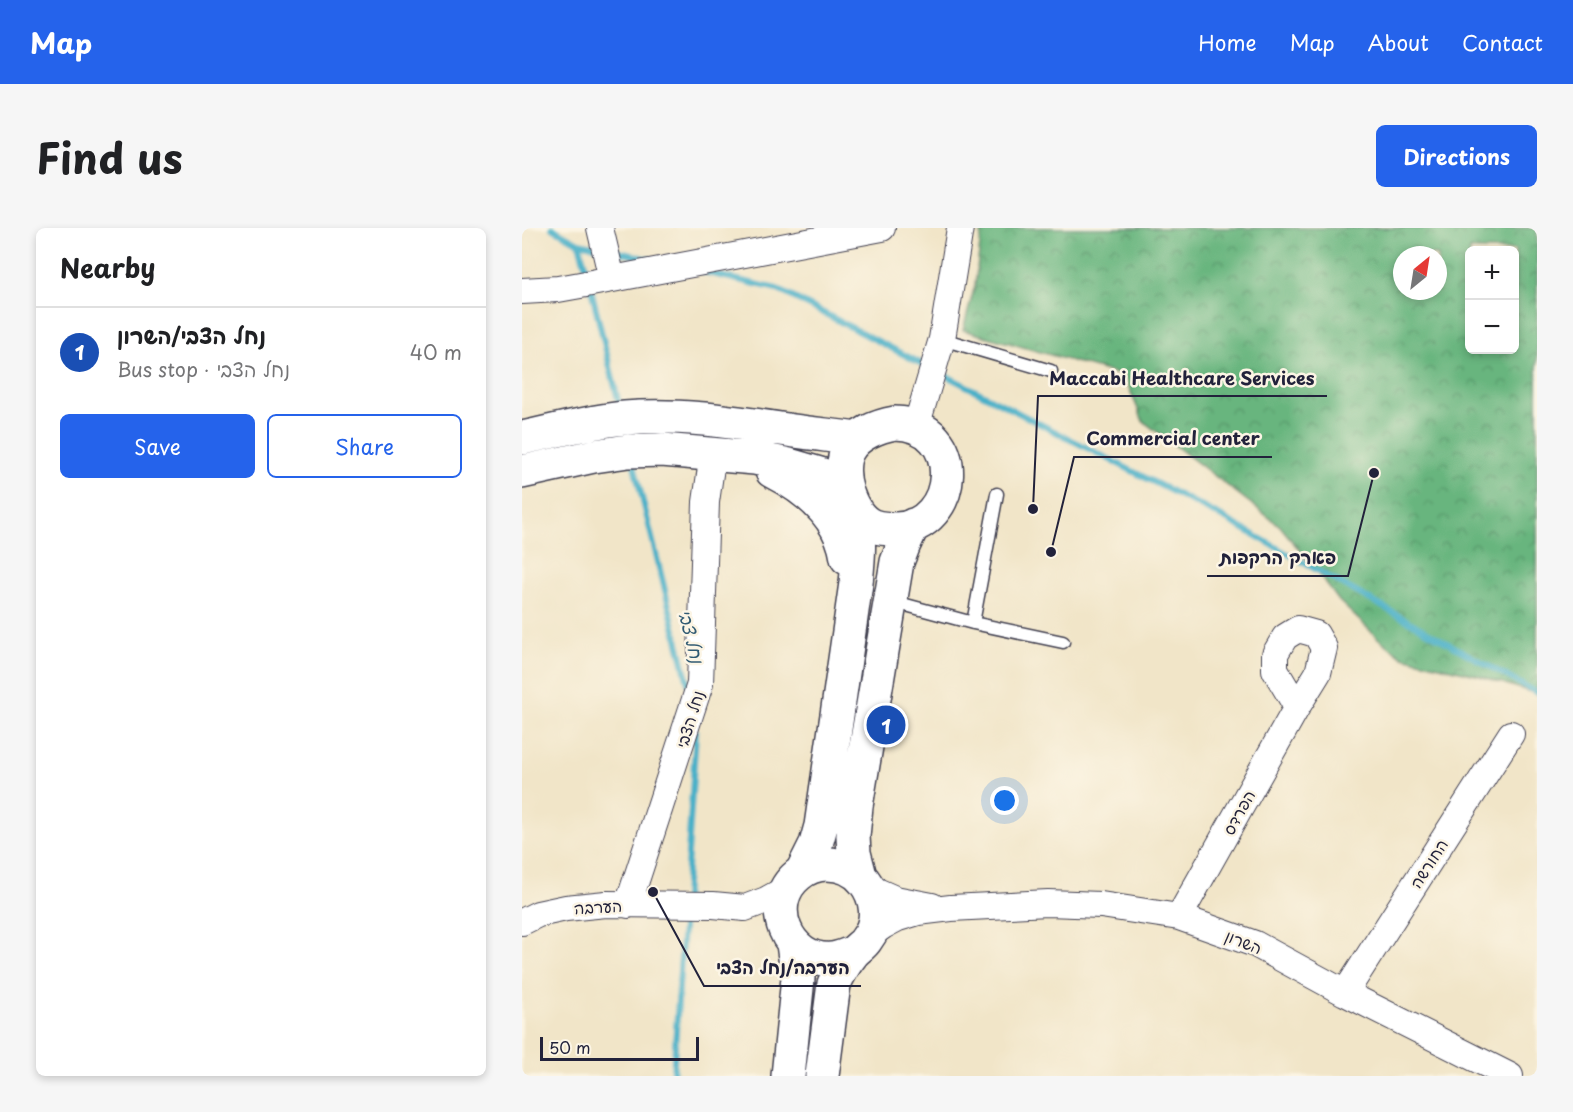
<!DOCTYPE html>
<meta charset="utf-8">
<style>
body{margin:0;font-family:"Playpen Sans","Playpen Sans Hebrew",sans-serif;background:#f6f6f6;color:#202124}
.controls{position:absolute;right:18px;top:18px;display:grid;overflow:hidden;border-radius:9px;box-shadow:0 3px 9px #0003}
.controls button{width:54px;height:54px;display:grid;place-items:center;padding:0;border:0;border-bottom:2px solid #e0e0e0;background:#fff;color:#202124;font:30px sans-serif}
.compass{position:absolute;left:871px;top:18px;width:54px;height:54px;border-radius:50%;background:#fff;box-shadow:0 3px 9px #0003;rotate:30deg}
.scale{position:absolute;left:18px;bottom:15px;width:159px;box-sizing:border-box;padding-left:6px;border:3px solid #22223b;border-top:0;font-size:16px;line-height:21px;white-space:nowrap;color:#22223b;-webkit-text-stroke:4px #fcf5e5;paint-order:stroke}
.you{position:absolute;left:483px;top:573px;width:21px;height:21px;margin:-15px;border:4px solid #fff;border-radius:50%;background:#1a73e8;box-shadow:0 0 0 9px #1a73e833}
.badge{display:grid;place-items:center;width:39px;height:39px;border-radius:50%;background:#2563eb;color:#fff;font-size:20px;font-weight:700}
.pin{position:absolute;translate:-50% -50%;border:3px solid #fff;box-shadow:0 2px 6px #0006}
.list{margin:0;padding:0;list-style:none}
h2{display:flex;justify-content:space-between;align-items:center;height:78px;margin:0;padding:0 24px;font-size:26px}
h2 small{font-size:20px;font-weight:400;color:#757577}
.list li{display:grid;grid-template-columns:39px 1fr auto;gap:18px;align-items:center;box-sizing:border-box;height:90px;padding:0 24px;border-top:2px solid #e0e0e0}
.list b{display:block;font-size:22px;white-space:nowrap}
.list p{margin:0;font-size:20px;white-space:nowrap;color:#757577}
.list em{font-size:20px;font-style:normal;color:#757577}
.actions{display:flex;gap:12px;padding:18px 24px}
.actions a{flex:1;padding:14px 0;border:2px solid #2563eb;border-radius:9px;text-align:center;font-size:21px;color:#2563eb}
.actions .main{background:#2563eb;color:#fff}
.map{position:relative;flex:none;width:1015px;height:848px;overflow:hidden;border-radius:9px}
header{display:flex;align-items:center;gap:36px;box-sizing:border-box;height:84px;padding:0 30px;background:#2563eb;color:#fff}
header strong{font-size:28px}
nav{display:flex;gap:33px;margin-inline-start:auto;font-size:21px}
.intro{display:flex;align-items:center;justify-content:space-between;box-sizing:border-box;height:144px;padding:0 36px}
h1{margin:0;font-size:42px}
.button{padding:15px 27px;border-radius:9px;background:#2563eb;color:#fff;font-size:21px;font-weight:700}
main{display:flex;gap:36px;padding:0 36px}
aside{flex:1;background:#fff;border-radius:9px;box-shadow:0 3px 9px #0003}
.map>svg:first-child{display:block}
.forest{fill:url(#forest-crowns);stroke:#456c5c;stroke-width:1.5;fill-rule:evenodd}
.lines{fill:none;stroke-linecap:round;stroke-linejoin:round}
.stream{stroke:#49b0c8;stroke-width:6}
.lane-casing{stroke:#413f50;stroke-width:15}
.street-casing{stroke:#413f50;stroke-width:28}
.secondary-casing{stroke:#413f50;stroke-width:36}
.lane{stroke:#fff;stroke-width:12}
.street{stroke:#fff;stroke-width:26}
.secondary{stroke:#fff;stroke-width:33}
.labels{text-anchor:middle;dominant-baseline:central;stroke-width:5;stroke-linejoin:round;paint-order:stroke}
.street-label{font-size:16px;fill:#22223b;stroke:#fcf5e5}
.water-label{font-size:18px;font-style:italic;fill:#325b73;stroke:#fcf5e5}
.leader{fill:none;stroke:#22223b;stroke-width:2}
.callout-dot{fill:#22223b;stroke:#fcf5e5;stroke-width:2}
.callout-label{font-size:18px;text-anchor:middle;font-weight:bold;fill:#22223b;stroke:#fcf5e5;stroke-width:5;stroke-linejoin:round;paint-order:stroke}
</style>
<header>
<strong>Map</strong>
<nav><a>Home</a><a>Map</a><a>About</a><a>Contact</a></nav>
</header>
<div class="intro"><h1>Find us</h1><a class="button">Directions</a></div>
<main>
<aside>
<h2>Nearby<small></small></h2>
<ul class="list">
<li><span class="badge" style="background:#1a4fb4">1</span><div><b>נחל הצבי/השרון</b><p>Bus stop · נחל הצבי</p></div><em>40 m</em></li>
</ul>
<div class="actions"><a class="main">Save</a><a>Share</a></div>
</aside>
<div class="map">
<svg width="1015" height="848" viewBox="0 0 1015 848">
<defs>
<pattern id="forest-crowns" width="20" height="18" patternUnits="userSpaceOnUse" patternTransform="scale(1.5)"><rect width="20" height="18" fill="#68b57e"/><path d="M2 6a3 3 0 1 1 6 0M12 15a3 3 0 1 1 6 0" fill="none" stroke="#559368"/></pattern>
</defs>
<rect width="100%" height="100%" fill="#fcf5e5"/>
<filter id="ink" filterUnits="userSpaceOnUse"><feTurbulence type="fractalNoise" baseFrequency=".0167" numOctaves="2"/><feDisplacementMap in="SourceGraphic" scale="12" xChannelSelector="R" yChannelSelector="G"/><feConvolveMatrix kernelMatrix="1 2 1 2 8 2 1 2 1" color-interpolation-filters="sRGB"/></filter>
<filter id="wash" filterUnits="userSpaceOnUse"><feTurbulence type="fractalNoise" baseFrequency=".008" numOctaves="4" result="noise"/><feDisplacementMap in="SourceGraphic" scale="24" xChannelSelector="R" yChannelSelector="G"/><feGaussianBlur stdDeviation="1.35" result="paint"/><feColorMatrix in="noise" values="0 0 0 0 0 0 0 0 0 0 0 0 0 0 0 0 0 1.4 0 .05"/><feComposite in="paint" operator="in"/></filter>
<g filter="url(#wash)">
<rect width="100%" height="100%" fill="#f1e5c8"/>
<!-- forest -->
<path class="forest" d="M460 0H1015V466L958 448 881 429 857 411 817 373 797 346 758 298 621 193 602 148 441 102 453 57ZM948 22H993V122H948ZM880 27H916V63H880Z"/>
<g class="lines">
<!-- stream -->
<path class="stream" d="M30 0 57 15 66 48
M57 15 76 19
M89 22 134 33
M182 44 255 61 406 139
M69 61 98 180
M415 143 700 289 1015 465
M111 233 167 459
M163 671 174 504
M151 848 162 684"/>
</g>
</g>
<g filter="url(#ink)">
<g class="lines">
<defs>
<path id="lane" d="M420 111 529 143
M369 373 451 395 541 414
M451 395 475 266"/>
<path id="street" d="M78 0 90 51
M0 63 36 61 64 56 360 0
M394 199 420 111 438 0
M348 660 373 671 410 678
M106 677 178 456 184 274 191 225
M657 689 775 479 796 445 802 420 794 406 776 401 763 409 753 426V442L775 479
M0 694 16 686 44 680 84 676 191 677 223 680 244 672 264 661
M347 708 361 698 376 690 396 684 429 680 526 675 579 677 657 689 733 716 823 765 988 848
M823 765 989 506"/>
<path id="secondary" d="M373 195C446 196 437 299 374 301 367 301 357 300 351 298 327 289 314 243 326 222 335 206 356 198 373 195Z
M0 210C34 203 68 193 103 190 158 185 218 195 272 203 293 206 314 208 335 211
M250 243C285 261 319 288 325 330
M0 244 72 228 106 223 140 222 233 230 267 237 298 246 324 261
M280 644 294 616 299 598 334 355C337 326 339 309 330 279
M338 648 332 625 331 608 334 578 375 334 382 316 391 297
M266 848 276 750 271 716
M300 848 312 756C317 745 323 735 331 725 335 720 341 717 344 712 358 694 356 671 342 653 333 642 319 636 305 636 294 636 284 640 276 647 241 675 265 735 310 731 318 730 325 727 332 724"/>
</defs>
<!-- lane casing -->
<use href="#lane" class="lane-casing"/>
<!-- street casing -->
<use href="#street" class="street-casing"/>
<!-- secondary casing -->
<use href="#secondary" class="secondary-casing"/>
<!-- lane -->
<use href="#lane" class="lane"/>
<!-- street -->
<use href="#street" class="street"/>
<!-- secondary -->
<use href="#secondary" class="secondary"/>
</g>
</g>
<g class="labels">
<!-- street labels -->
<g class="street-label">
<text transform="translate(167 491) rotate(-73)">נחל הצבי</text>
<text transform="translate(716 584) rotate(-61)">הפרדס</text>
<text transform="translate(906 635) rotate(-57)">החורשה</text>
<text transform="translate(76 678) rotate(-3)">הערבה</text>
<text transform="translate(722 713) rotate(22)">השרון</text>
</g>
<!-- water labels -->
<g class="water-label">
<text transform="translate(170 408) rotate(76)">נחל צבי</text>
</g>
</g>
<!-- callouts -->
<path class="leader" d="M511 281L516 168H805M529 324L552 229H750M852 245L826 348H685M131 664L182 758H339"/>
<g class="callout-dot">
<circle cx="511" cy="281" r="6"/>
<circle cx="529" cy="324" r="6"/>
<circle cx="852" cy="245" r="6"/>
<circle cx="131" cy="664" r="6"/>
</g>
<g class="callout-label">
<text x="660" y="157">Maccabi Healthcare Services</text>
<text x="651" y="217">Commercial center</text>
<text x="756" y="336">פארק הרקפות</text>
<text x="261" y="746">הערבה/נחל הצבי</text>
</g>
</svg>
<div class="controls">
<button>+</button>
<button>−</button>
</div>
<svg class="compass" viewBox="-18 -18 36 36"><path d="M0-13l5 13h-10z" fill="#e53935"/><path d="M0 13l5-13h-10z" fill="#757577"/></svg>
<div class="scale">50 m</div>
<div class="you"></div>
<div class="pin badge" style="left:364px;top:497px;background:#1a4fb4">1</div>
</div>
</main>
